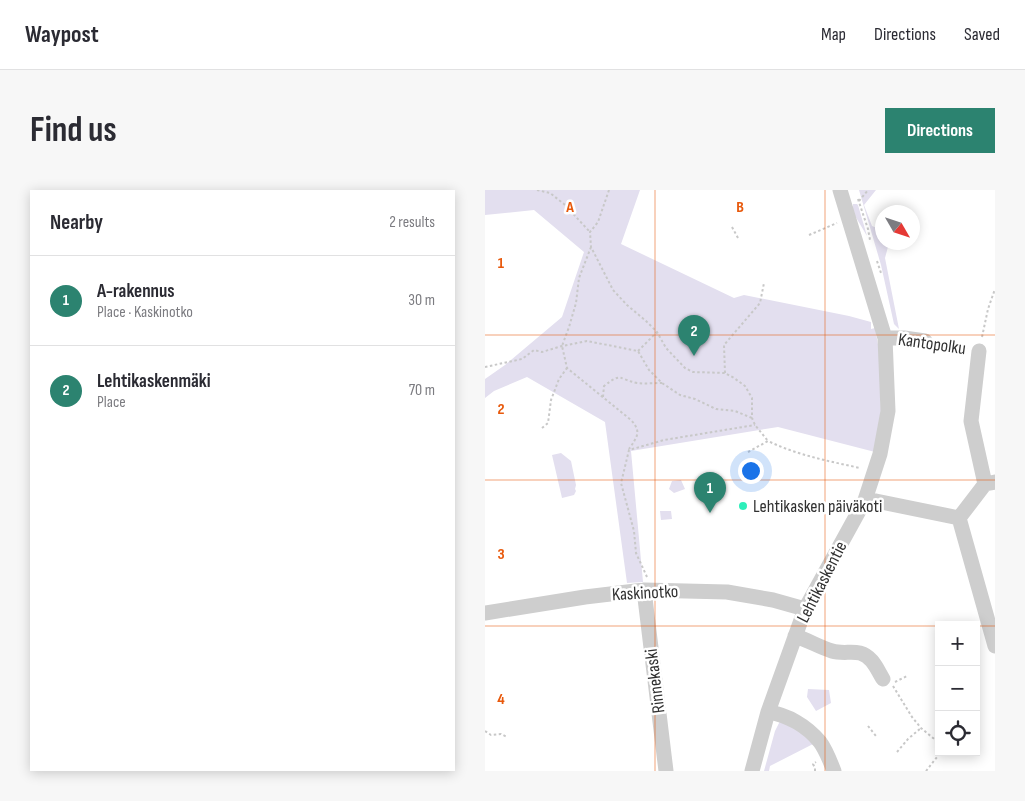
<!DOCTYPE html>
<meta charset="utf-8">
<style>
body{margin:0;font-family:"Sofia Sans Condensed",sans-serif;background:#f7f7f7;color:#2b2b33}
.controls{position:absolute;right:15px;bottom:15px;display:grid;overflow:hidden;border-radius:0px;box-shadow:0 2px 12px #0003}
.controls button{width:45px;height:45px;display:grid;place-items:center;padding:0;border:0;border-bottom:1px solid #e1e1e2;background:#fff;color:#2b2b33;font:25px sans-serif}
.compass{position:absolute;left:390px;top:15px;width:45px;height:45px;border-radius:50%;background:#fff;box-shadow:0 2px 12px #0003;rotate:129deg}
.you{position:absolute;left:265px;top:280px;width:18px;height:18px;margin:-12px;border:4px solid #fff;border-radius:50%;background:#1a73e8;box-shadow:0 0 0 8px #1a73e833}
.badge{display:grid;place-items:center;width:32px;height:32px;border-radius:50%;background:#2c8370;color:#fff;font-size:16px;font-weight:700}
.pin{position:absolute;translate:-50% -41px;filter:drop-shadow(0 1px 2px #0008)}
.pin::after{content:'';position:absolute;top:26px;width:18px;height:15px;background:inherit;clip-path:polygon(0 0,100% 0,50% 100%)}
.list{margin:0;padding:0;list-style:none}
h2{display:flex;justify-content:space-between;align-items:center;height:65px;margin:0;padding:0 20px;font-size:21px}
h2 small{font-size:16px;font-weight:400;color:#7c7c81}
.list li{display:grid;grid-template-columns:32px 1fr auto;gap:15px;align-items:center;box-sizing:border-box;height:90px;padding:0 20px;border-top:1px solid #e1e1e2}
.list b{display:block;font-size:19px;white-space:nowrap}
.list p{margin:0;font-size:16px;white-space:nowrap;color:#7c7c81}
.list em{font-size:16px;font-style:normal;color:#7c7c81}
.icon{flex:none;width:28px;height:28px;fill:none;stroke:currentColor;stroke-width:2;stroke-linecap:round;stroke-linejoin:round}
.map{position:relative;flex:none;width:510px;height:581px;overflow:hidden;border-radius:0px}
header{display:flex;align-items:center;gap:30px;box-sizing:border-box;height:70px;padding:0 25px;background:#fff;border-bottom:1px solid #e1e1e2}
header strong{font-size:24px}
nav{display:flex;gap:28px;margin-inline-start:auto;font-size:18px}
.intro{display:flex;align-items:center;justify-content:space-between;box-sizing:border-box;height:120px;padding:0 30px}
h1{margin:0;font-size:35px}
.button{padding:12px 22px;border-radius:0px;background:#2c8370;color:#fff;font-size:18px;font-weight:700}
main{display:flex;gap:30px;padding:0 30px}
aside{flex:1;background:#fff;border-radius:0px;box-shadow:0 2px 12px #0003}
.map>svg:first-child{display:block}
.green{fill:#e3dfef}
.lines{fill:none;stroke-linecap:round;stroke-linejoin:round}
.path{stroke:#c8c8c8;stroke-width:2;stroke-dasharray:2.5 2.5;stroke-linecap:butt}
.minor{stroke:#cecece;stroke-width:15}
.grid{fill:none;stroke:#e8590c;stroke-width:1;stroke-opacity:0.55}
.poi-dot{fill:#2defba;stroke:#fff;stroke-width:2}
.labels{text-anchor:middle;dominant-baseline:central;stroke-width:5;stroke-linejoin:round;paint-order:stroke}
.street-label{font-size:18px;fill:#313131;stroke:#fff}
.poi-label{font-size:18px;fill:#313131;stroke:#fff;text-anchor:start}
.grid-label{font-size:16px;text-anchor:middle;font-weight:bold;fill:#e8590c;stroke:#fff;stroke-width:5;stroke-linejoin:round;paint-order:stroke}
</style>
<header>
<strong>Waypost</strong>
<nav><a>Map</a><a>Directions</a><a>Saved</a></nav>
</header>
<div class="intro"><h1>Find us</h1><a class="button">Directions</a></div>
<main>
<aside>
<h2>Nearby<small>2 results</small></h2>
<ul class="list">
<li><span class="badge">1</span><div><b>A-rakennus</b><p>Place · Kaskinotko</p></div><em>30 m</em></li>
<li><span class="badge">2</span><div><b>Lehtikaskenmäki</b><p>Place</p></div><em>70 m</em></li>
</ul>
</aside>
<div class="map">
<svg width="510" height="581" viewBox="0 0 510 581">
<rect width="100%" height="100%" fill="#fff"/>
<!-- green -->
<path class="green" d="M0 0H155L136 54 249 108 259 105 364 126 386 132V139L390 138 394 160 396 220 390 262 293 237 146 261 158 392 142 393 120 232 42 187 9 201 0 208V189L20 175 77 127 99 62 49 20 0 25Z
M374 0H391L379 15 387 36 397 40 398 52 404 53 400 68 414 139 409 134 396 75Z
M368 14H372L373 15 382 46 366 19 368 18Z
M76 263 86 271 91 295 90 299 91 301 89 305 77 308 67 265Z
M196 290 200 299 189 303 184 299 187 291Z
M175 321H186L187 329 176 330Z
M323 499 344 500 346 513 331 521 322 507Z
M295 531 305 534 330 553 285 576 284 581H279L290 541Z"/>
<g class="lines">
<!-- path -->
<path class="path" d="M52 0 65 3 79 14 105 42
M124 0 113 32 105 42 106 57 128 100 142 115 161 131 172 142 181 158 200 178 208 182 240 183 249 188 260 196 267 208V228L270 235 283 251
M373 9 383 39 385 50
M374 11 383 0
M247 37 253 48
M324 45 352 33
M106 57 94 88 91 113 84 137 77 156 82 178 146 230C157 242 152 247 144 259
M392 71 396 83
M497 147 503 119 510 99
M452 153 482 159
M153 161 172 142
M0 177 37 169 49 160 57 162 77 156 102 151 153 161 164 180 177 193 195 205 210 209 231 219 250 221 267 228
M240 183 239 155 275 113 279 93
M118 207 119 196C137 182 133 189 152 193 160 194 169 193 177 193
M57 238 63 233 66 210 74 189 82 178
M263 262 283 251C312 265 343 271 375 278
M162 387 151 363 149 341 136 293 144 260 179 250 270 235
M410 492 422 486
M408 496 427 527 436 538 454 553
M383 536 391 546
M0 541 6 545 16 544 22 547
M412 562 423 549 436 538
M330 581V578L328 574 331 572
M441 581 456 562"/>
<!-- minor -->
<path class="minor" d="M400 148H419L440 151
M494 161 486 231 500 294
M380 310 391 311 474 328 510 456
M474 328 500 294 510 292
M159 400 181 581
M0 423 100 407 159 400 242 402 288 410 320 419
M310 446C323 450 334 457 347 461 357 464 366 461 375 463 387 466 392 479 398 489
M283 522C303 525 322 536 335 552 341 560 345 571 349 581
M267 581 283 522 320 419 380 310 395 264 403 221 400 148 355 0"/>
</g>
<!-- grid -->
<path class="grid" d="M170 0V581M340 0V581M0 145H510M0 290H510M0 436H454M491 436H510"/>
<!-- markers -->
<circle class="poi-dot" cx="258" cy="316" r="5"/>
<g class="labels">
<!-- street labels -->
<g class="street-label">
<text transform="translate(447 154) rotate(8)">Kantopolku</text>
<text transform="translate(337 392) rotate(-63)">Lehtikaskentie</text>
<text transform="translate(160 403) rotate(-3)">Kaskinotko</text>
<text transform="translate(170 491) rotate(-97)">Rinnekaski</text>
</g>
<!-- poi labels -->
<g class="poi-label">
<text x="268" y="316">Lehtikasken päiväkoti</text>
</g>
</g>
<g class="grid-label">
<text x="85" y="22">A</text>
<text x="255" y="22">B</text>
<text x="16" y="78">1</text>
<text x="16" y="224">2</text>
<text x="16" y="369">3</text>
<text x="16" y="514">4</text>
</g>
</svg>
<div class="controls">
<button>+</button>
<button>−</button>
<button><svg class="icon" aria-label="locate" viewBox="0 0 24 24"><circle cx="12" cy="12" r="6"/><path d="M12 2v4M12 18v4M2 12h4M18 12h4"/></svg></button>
</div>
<svg class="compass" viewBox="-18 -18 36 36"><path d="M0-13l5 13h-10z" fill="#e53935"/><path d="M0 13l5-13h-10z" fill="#7c7c81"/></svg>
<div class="you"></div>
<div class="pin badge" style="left:225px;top:323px">1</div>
<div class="pin badge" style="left:209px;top:166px">2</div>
</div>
</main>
